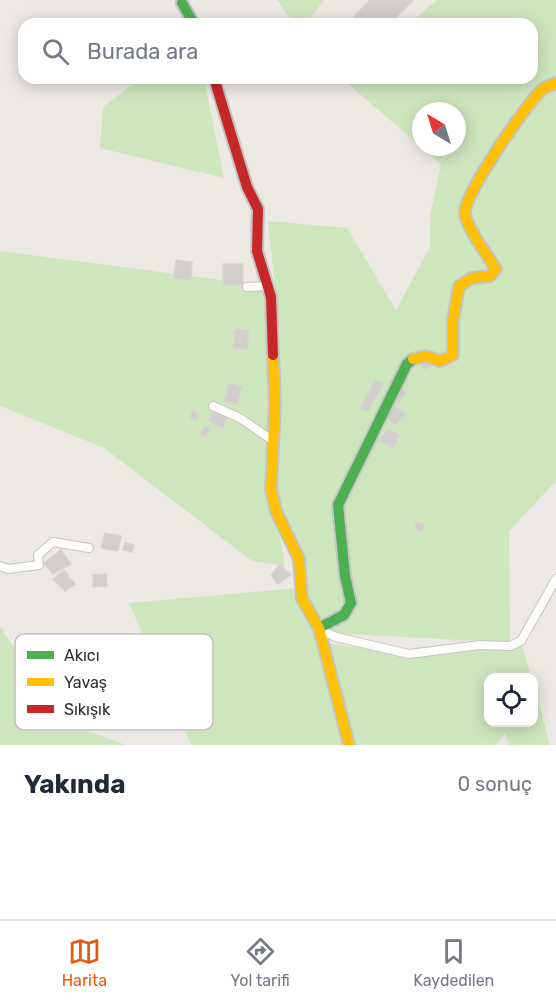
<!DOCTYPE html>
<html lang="tr">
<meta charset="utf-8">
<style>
body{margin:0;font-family:Rubik,sans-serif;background:#f2f2f3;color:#1f2937}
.controls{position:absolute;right:18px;bottom:18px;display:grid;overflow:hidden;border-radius:12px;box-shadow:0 3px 15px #0003}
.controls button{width:54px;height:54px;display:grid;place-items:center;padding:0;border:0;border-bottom:2px solid #e0e1e3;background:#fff;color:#1f2937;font:30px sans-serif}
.compass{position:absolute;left:412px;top:102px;width:54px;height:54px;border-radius:50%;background:#fff;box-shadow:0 3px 15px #0003;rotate:322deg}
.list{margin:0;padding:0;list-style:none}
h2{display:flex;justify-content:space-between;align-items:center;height:78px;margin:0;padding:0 24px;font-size:26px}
h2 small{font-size:20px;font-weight:400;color:#747a83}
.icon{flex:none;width:33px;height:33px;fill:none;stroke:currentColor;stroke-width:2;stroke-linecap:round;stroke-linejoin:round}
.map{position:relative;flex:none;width:556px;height:745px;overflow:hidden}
.search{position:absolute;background:#fff;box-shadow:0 3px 15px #0003;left:18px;right:18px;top:18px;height:66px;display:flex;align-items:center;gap:15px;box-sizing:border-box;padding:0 21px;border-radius:18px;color:#747a83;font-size:22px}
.sheet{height:174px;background:#fff}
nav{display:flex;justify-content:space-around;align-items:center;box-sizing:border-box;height:84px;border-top:2px solid #e0e1e3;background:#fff;font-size:16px;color:#747a83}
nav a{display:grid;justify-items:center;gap:3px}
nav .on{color:#ea580c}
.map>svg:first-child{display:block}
.green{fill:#cee6be;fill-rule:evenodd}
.building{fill:#d1cecb;stroke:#d7d4d0;stroke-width:1.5}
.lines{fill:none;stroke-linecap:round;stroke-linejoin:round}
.street-casing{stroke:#c5c4c5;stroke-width:10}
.fast-casing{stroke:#c5c4c5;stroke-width:14}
.slow-casing{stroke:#c5c4c5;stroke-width:14}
.jam-casing{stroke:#c5c4c5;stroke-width:14}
.street{stroke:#fcfcfb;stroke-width:8}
.fast{stroke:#4caf50;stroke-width:10}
.slow{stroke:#ffc107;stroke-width:10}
.jam{stroke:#c62828;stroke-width:10}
.key{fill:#fff;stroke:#c0c0c0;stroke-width:1.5}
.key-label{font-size:16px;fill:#2e2e2e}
</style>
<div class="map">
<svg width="556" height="745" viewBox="0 0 556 745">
<rect width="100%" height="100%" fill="#ece8e4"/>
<!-- green -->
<path class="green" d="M277 0H324L306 24H294Z
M437 0H556V481L509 531 510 641H521L531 677 488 678V722H534V687L550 745H509L505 733 497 745H191L129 603 300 588 275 505 285 566 252 561 104 448 0 406V251L268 286 271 489 280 335 268 221 347 228 396 310 430 247V217L441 164 421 147H457V111H421V147L344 80 532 78V24H409ZM303 591 330 633 495 642 402 653 323 643 326 671Z
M141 78H204L224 178 100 148 103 107Z
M0 626 61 721 126 745H0Z"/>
<!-- building -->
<path class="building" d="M370 0H414L389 24H362L354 16Z
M141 19 146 24H134L136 20 140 22Z
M176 260 192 262 191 280 174 278Z
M223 264H243V285H223Z
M235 329 249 330 247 349 233 348Z
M424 362 430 366 427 370 422 367Z
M375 380 384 384 367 411 360 408Z
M229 383 242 387 237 404 224 400Z
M401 389 406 392 399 403 394 399Z
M395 405 405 415 395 425 385 415Z
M215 409 229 416 223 428 208 421Z
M192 411 198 414 196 420 190 418Z
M205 426 210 429 205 437 200 434Z
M388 429 401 435 392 448 381 441V437Z
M416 523 424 524 422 531 415 529Z
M105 533 121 536 118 551 101 548Z
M125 543 134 545 132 552 123 550Z
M61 550 71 564 53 574 44 563Z
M280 564 291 575 278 584 271 575Z
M64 570 75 584 65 591 53 579Z
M106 574 107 586 93 587V575Z"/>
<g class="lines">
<defs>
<path id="street" d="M247 287 268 286
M213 406 240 418 272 440
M0 566 8 569 39 565 38 555 53 542 89 548
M320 630 336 637 409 654 480 645 510 646 521 641 556 579"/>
<path id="fast" d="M182 3 194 24
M319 628 344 615 351 603 345 576 338 505 407 364 413 359"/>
<path id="slow" d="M273 355 275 404 271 489 276 511 299 559 302 599 319 628 349 745
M413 359 426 356 440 361 453 355V320L459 286 472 278 490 276 496 269C488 256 466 227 465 213 464 194 528 101 543 89 547 86 552 85 556 83"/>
<path id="jam" d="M214 78 247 187 258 209 257 251 271 297 273 355"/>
</defs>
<!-- street casing -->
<use href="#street" class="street-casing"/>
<!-- fast casing -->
<use href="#fast" class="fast-casing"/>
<!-- slow casing -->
<use href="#slow" class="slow-casing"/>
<!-- jam casing -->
<use href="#jam" class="jam-casing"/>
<!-- street -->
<use href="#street" class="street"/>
<!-- fast -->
<use href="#fast" class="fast"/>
<!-- slow -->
<use href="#slow" class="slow"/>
<!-- jam -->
<use href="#jam" class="jam"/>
</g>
<!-- legend -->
<rect x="15" y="634" width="198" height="96" rx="9" class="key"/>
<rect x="27" y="651" width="27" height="8" fill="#4caf50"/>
<rect x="27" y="678" width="27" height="8" fill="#ffc107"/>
<rect x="27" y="705" width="27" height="8" fill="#c62828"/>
<g class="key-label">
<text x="64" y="661">Akıcı</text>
<text x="64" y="688">Yavaş</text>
<text x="64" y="715">Sıkışık</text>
</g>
</svg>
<div class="controls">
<button><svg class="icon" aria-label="locate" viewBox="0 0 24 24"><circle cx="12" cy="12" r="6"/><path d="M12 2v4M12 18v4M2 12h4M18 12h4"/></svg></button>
</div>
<svg class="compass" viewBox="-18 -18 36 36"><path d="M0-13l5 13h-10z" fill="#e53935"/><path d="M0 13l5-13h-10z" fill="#747a83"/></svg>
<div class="search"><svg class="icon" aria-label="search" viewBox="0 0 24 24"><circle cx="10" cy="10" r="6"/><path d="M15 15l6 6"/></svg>Burada ara</div>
</div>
<section class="sheet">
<h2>Yakında<small>0 sonuç</small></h2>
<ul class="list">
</ul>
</section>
<nav>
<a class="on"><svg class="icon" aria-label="map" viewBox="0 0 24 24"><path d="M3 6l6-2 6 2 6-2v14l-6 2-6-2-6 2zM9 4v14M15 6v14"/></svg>Harita</a>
<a><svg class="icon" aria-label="directions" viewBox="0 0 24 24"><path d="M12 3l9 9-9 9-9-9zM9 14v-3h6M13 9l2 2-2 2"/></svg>Yol tarifi</a>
<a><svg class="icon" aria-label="saved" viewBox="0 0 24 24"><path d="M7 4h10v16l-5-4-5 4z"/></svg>Kaydedilen</a>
</nav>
